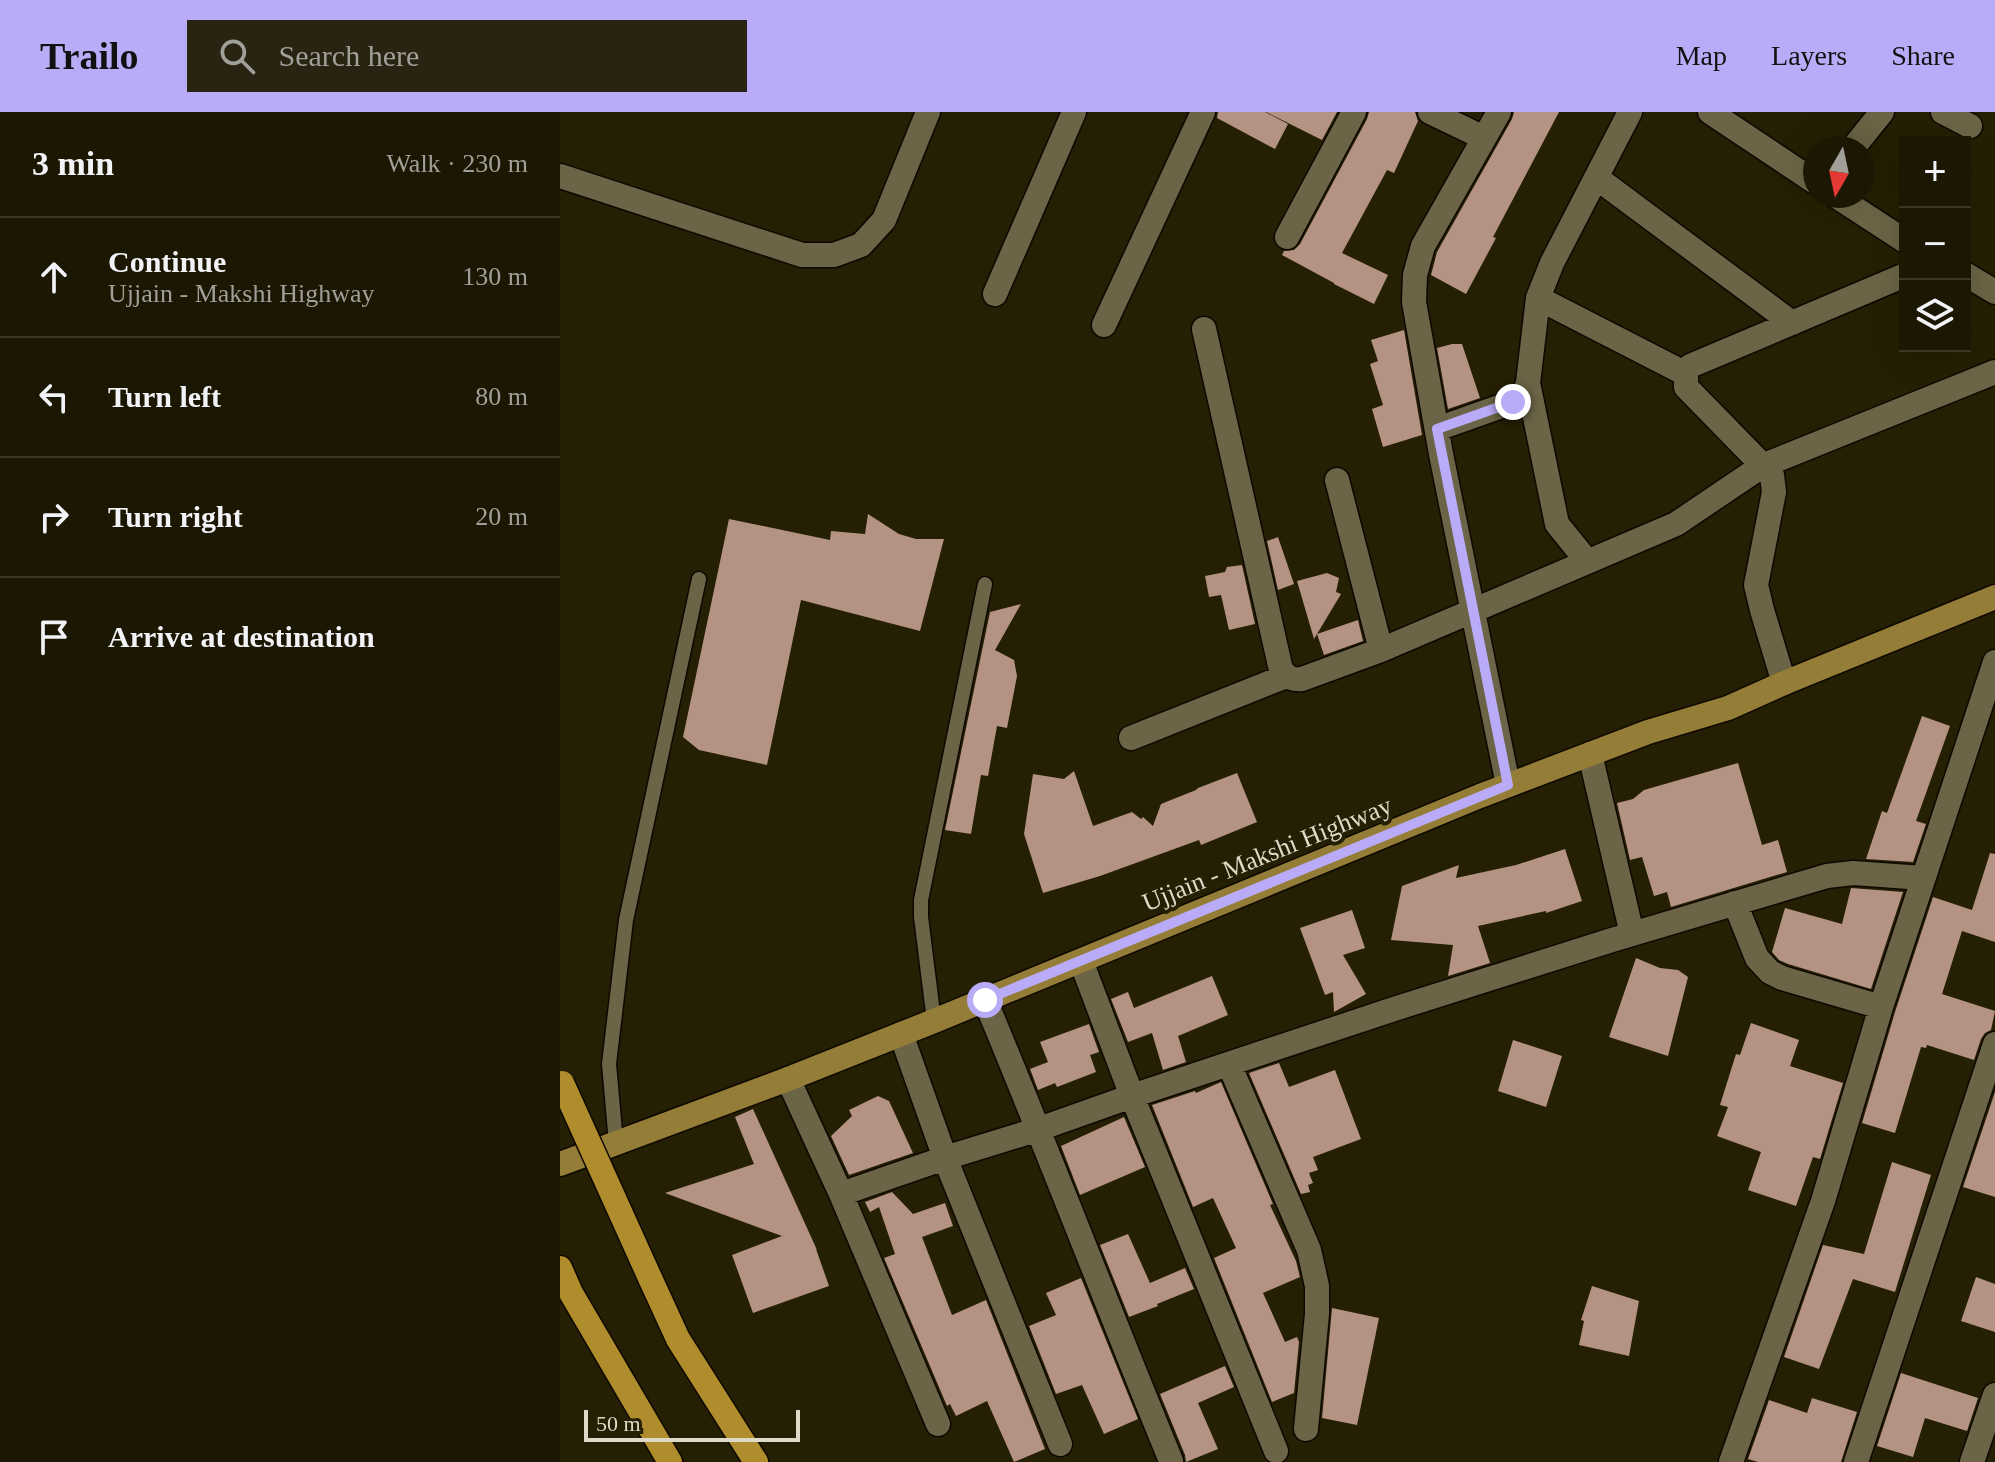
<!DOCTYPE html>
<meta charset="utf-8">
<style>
body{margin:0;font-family:Georgia,serif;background:#292411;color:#f1f3f6}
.controls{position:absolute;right:24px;top:24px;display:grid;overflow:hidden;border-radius:0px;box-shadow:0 8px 32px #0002}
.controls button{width:72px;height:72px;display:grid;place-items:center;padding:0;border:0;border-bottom:2px solid #3a3624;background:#1c1702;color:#f1f3f6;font:40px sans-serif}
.compass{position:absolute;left:1243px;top:24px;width:72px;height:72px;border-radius:50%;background:#1c1702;box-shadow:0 8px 32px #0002;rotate:189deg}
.scale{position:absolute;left:24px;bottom:20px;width:216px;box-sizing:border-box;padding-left:8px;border:4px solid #dddac9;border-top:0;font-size:22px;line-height:28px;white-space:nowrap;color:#dddac9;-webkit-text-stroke:6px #251f03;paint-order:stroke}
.stop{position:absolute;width:24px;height:24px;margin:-18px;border:6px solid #b9abf7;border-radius:50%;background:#fff}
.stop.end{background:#b9abf7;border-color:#fff;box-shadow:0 2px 8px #0008}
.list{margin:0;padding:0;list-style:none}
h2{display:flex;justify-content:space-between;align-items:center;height:104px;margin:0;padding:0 32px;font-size:34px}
h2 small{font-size:26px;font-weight:400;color:#a09f99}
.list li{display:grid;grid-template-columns:52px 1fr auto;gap:24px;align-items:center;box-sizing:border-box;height:120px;padding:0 32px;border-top:2px solid #3a3624}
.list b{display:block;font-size:30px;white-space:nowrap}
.list p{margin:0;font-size:26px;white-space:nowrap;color:#a09f99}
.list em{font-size:26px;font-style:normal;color:#a09f99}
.icon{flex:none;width:44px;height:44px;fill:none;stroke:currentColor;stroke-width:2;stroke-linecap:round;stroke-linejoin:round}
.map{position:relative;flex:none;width:1435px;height:1350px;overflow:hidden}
header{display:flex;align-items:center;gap:48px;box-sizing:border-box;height:112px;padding:0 40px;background:#b9abf7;color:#111}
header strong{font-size:38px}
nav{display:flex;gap:44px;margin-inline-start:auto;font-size:28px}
.search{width:560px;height:72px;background:#292411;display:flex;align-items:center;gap:20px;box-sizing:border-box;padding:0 28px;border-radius:0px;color:#a09f99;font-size:30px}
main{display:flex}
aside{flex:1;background:#1c1702}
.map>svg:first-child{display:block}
.building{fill:#b49385}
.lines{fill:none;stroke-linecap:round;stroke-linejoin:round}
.lane-casing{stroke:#0f0800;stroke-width:17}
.street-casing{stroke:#0f0800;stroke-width:27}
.primary-casing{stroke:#0f0800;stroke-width:27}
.highway-casing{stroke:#0f0800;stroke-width:27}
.lane{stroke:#6b6446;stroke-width:14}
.street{stroke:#6b6446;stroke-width:24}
.primary{stroke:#947d36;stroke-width:24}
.highway{stroke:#af8d2c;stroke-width:24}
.highway-bridge-casing{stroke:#0f0800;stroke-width:27;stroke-linecap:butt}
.highway-bridge{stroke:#af8d2c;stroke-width:24}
.route{stroke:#b9abf7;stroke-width:10}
.labels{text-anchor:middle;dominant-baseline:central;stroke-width:8;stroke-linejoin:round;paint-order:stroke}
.street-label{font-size:26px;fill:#dddac9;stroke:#251f03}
</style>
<header>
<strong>Trailo</strong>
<div class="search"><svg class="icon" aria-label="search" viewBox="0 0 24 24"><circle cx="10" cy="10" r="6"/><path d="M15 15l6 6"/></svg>Search here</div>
<nav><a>Map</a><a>Layers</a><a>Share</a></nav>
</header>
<main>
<aside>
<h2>3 min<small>Walk · 230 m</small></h2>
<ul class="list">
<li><svg class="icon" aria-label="ahead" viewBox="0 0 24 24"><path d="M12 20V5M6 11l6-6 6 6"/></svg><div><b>Continue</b><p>Ujjain - Makshi Highway</p></div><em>130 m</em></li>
<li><svg class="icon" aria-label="left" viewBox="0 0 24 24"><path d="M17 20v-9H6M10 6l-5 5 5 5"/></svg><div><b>Turn left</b></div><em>80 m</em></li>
<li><svg class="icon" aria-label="right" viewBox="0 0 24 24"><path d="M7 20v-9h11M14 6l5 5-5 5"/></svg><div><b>Turn right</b></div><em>20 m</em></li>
<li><svg class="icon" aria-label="arrive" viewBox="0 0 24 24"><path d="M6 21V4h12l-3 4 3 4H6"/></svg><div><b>Arrive at destination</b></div></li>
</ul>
</aside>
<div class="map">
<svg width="1435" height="1350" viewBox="0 0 1435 1350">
<rect width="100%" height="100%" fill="#251f03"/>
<!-- building -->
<path class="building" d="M658 0H705L728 12 715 37 657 6Z
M706 0H777L762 28Z
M809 0H855L858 9 834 61 827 58 782 141 828 163 814 192 774 172V171L722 143 724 139 734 138 740 132 807 7Z
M954 0H999L933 125 936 126 906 182 871 163 877 140 952 7Z
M844 218 862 323 823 335 812 297 823 293 810 252 818 249 811 228Z
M892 232H902L920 286 888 297 877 236Z
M308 402 339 422 356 427H384L360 519 241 488 207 653 139 638 123 625 169 407 270 428 271 419 305 422Z
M718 425 734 472 718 478 707 429Z
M682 453 695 512 669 518 661 483 649 485 645 464 665 460 667 455Z
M767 461 779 466 776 480 781 482 754 527 737 469Z
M461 492 435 538 454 548 457 564 447 616 437 614 428 664 421 663 411 722 385 718 430 500Z
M798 508 803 529 764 543 757 522Z
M1362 604 1390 614 1356 709 1366 712 1353 750 1306 747 1322 699 1327 701Z
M1178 651 1202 733 1218 728 1227 760 1111 795 1107 780 1094 784 1082 745 1070 748 1057 691 1073 687 1084 678Z
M514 659 533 714 572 700 581 707 583 705 593 714 601 692 636 678 638 676 677 661 697 710 641 733 639 728 540 764 483 781 464 722 473 662 504 667Z
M1005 737 1022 789 986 801V799L918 814 930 851 888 864 893 833 831 828 842 774 899 753 896 766 956 753Z
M1430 741 1435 742V830L1402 819 1382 882 1435 899 1431 918 1425 921 1421 927 1414 948 1367 933 1366 936 1361 935 1335 1021 1302 1011 1335 900 1373 785 1412 798Z
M1291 776 1343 780 1311 877 1228 852 1219 848 1212 840 1225 796 1282 812Z
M792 798 805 836 783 843 806 882 774 900 773 880 765 883 740 816Z
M1076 846 1100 856 1118 858 1128 865 1108 944 1049 925Z
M652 864 668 903 618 924 626 950 603 958 592 921 568 930 551 887 568 880 574 896Z
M1191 911 1239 928 1230 954 1283 971 1260 1047 1253 1045 1236 1094 1188 1078 1201 1040 1157 1024 1168 995 1160 993 1176 942 1180 943Z
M529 912 539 940 530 943 536 960 497 975 495 971 478 978 470 957 488 950 480 930Z
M953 928 1002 944 986 995 938 979Z
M719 951 729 975 775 958 801 1027 753 1045 758 1058 749 1061 753 1071 748 1073 750 1080 741 1082 689 961Z
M661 970 713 1092 710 1093 736 1149 740 1165 703 1181 725 1230 737 1225 739 1230 734 1281 712 1290 654 1146 676 1136 653 1086 633 1095 592 993 635 979 636 981Z
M1435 980V1085L1403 1075Z
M318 984 329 989 353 1041 289 1063 271 1024 292 1004 289 998Z
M193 997 257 1138 256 1137 269 1174 193 1201 172 1143 222 1124 105 1081 194 1052 175 1005Z
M564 1005 585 1055 520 1083 501 1034Z
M1332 1050 1371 1063 1335 1180 1293 1167 1259 1257 1224 1245 1263 1133 1304 1142Z
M332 1080 353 1102 385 1091 393 1114 362 1125 392 1203 426 1188 485 1337 454 1350 427 1289 396 1304 390 1292 387 1294 324 1146 335 1142 319 1095 310 1100 305 1090Z
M568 1122 590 1171 625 1156 634 1177 597 1192 598 1194 569 1205 540 1133Z
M1416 1165 1435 1172V1220L1401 1209Z
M521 1166 578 1307 544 1322 522 1273 496 1282 469 1214 496 1203 486 1181Z
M1032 1174 1079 1189 1069 1244 1019 1233 1024 1209 1021 1208Z
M772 1196 819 1206 797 1313 762 1306Z
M665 1254 674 1275 638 1291 658 1337 626 1350 625 1343 600 1282Z
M1341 1261 1418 1286 1407 1319 1365 1306 1353 1345 1317 1334Z
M1252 1286 1297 1300 1281 1350H1198L1188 1347 1209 1288 1247 1301Z"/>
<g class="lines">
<defs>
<path id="lane" d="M374 909 361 805V788L425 472
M56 1031 49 952 66 808 139 467"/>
<path id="street" d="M870 0 924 26
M939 0 863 134 855 163 854 190 881 342 948 673
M1150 0 1255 70
M1383 0 1410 14
M1293 36 1322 0
M0 64 242 143H274L301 133 324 108 368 0
M1037 66 1232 211
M1276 84 1345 129
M727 125 794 0
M1405 162 1435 180
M435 182 514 0
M978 186 1126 262
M544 213 643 0
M644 217 721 558C728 566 732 568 742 567L821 538 1116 412 1202 354 1435 260
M968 271 997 412 1027 449
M877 317 953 290 963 283 968 271 978 186 992 151 1070 0
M777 368 821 538
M1224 571 1202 498 1196 473 1214 380 1212 363 1126 275V262L1130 254 1345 163
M571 626 726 564
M1030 642 1072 822
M1175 791 1197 846 1210 860 1222 866 1321 895
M521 849 572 984 716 1339
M425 888C489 1041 548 1196 611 1349
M341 922 385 1046 500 1332
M669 952 749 1138 757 1174V1202L746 1317
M228 967 281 1082 385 1046 479 1017 572 984 831 898 1052 828 1267 764 1293 761 1363 766
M281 1082 378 1312
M1171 1350 1263 1089 1321 895 1435 550
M1296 1350 1435 932
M1412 1350 1435 1283"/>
<path id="primary" d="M0 1052 228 967 374 909 920 684 1088 620 1168 596 1224 571 1435 485"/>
<path id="highway" d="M0 1156 11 1181 110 1350
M90 1166 118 1227 196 1350"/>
</defs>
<!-- lane casing -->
<use href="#lane" class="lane-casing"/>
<!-- street casing -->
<use href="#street" class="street-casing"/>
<!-- primary casing -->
<use href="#primary" class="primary-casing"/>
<!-- highway casing -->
<use href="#highway" class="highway-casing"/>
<!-- lane -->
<use href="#lane" class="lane"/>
<!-- street -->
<use href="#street" class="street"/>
<!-- primary -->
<use href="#primary" class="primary"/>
<!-- highway -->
<use href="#highway" class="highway"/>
<defs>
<path id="highway-bridge" d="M2 971 90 1166"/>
</defs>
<!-- highway-bridge casing -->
<use href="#highway-bridge" class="highway-bridge-casing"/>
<!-- highway-bridge -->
<use href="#highway-bridge" class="highway-bridge"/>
</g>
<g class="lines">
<!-- route -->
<path class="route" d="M425 888 948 673 877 317 953 290"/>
</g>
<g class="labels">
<!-- street labels -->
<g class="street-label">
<text transform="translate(707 742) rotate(-22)">Ujjain - Makshi Highway</text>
</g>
</g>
</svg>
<div class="controls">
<button>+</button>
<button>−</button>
<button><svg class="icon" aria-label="layers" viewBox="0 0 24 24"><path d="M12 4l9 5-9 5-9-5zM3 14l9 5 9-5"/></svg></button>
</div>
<svg class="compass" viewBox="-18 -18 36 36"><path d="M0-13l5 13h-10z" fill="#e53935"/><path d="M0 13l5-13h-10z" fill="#a09f99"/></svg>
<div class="scale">50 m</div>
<div class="stop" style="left:425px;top:888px"></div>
<div class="stop end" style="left:953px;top:290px"></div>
</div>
</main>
